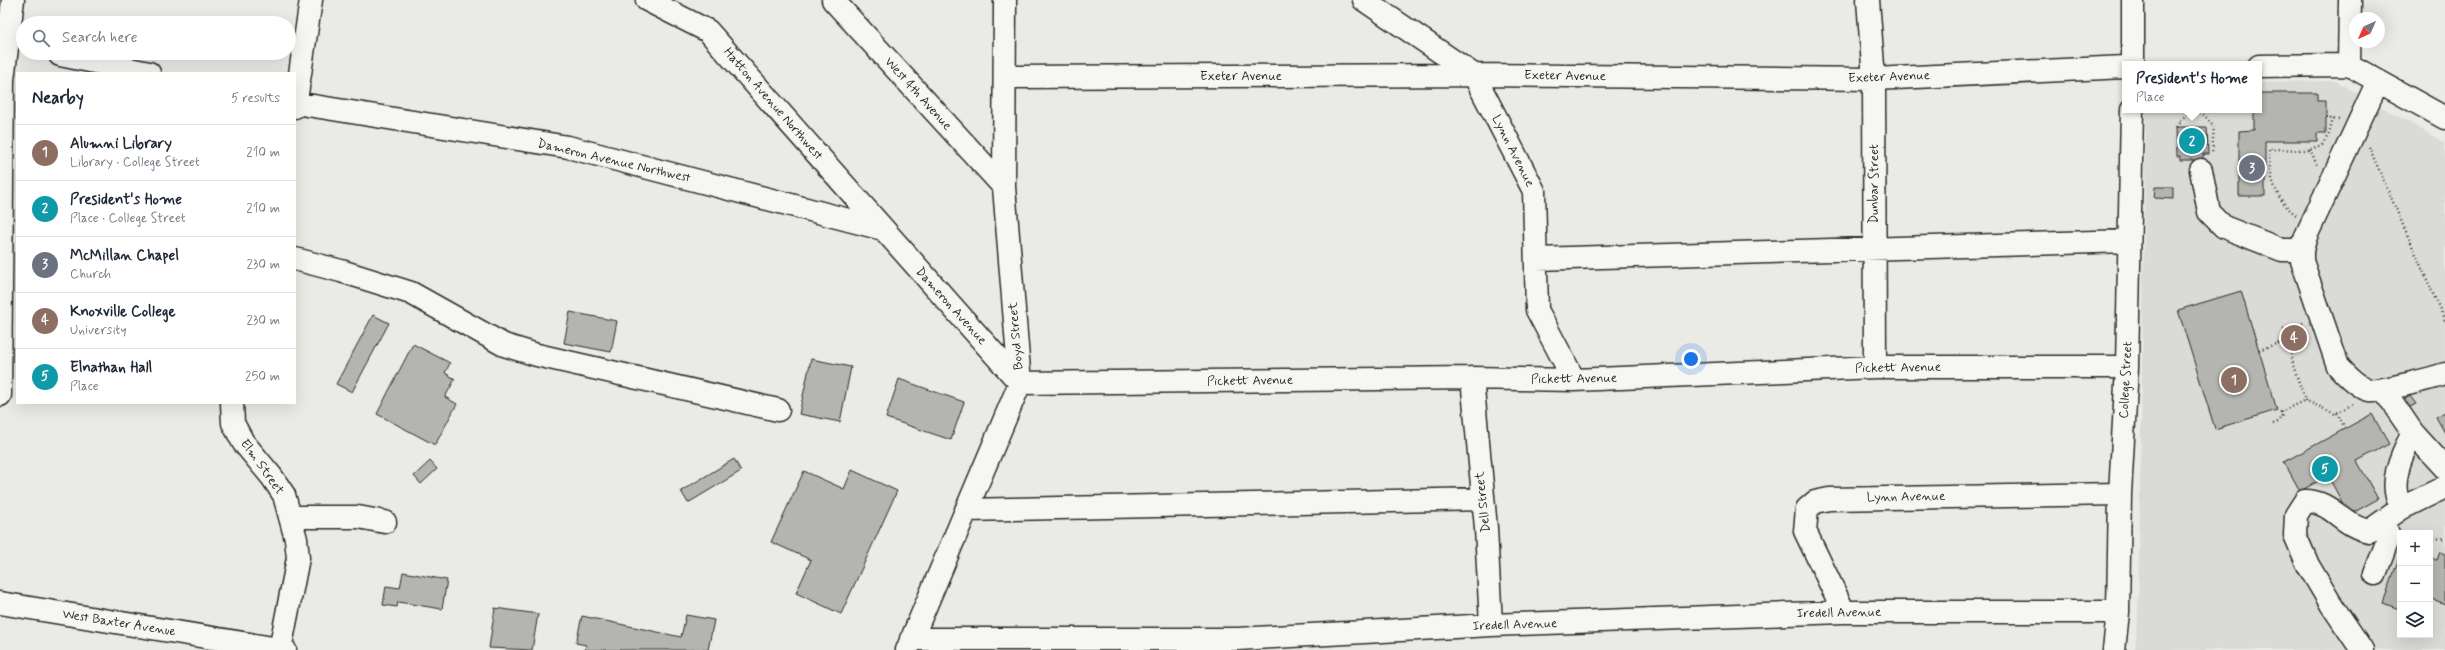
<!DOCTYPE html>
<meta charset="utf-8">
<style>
body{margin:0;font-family:Mynerve,sans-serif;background:#f6f6f7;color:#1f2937}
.controls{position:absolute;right:12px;bottom:12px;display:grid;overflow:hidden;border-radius:0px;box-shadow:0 4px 16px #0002}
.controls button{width:36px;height:36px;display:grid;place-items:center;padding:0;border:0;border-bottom:1px solid #e0e1e3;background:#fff;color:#1f2937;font:20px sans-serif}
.compass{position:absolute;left:2349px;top:12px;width:36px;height:36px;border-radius:50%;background:#fff;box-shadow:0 4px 16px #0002;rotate:225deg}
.you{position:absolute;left:1691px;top:359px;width:14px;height:14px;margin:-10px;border:3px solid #fff;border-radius:50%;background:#1a73e8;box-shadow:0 0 0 6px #1a73e833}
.badge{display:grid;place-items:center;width:26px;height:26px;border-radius:50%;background:#2b2b2b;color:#fff;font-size:13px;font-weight:700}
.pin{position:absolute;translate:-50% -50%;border:2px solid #fff;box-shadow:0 1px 4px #0006}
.popup{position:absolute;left:2122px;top:61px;width:140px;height:52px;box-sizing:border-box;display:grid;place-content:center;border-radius:0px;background:#fff;filter:drop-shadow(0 1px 3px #0005);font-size:13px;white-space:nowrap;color:#747a83}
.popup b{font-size:15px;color:#1f2937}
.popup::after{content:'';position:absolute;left:50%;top:100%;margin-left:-8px;border:8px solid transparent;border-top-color:#fff}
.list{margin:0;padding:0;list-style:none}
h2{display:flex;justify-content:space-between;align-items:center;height:52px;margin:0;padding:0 16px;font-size:17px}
h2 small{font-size:13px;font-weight:400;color:#747a83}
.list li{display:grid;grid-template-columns:26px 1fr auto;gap:12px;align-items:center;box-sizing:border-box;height:56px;padding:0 16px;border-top:1px solid #e0e1e3}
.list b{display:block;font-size:15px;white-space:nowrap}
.list p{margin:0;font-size:13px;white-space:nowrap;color:#747a83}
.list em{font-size:13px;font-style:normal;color:#747a83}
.icon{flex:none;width:22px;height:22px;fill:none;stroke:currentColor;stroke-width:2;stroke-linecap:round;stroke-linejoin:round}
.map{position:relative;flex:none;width:2445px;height:650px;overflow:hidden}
.search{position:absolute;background:#fff;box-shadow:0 4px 16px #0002;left:16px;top:16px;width:280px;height:44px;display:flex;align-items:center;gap:10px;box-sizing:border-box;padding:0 14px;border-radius:22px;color:#747a83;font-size:15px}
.panel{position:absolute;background:#fff;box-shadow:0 4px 16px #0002;left:16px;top:72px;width:280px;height:332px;border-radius:0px}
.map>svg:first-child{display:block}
.built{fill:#dadad6;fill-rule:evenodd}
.building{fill:#b4b4b1;stroke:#2b2b2b}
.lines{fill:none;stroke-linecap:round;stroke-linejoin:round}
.minor-casing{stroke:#2b2b2b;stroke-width:25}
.highway-casing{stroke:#2b2b2b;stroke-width:25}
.path{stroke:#2b2b2b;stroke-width:2.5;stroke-dasharray:1 3;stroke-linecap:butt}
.minor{stroke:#f6f6f2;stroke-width:22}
.highway{stroke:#f6f6f2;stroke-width:22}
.labels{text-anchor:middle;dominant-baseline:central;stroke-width:3;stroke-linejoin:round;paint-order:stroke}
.street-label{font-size:13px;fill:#2b2b2b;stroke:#f6f6f2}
</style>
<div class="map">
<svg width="2445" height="650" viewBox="0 0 2445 650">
<rect width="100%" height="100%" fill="#eaeae6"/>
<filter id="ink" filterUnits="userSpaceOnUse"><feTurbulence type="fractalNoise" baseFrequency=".025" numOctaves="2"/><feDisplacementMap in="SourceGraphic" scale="8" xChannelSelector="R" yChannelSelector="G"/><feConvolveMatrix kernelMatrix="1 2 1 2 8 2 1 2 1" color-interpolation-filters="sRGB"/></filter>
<g filter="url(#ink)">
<!-- built -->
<path class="built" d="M2336 81 2445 143V650H2135L2138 619 2146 110H2259V82ZM2400 533H2430V635H2400Z"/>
<!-- building -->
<path class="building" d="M2259 93H2317V100H2326V133H2317V141H2265V196H2239V131L2254 130V110H2259Z
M2176 127H2207L2208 154H2203V160H2180V156H2177Z
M2155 187H2173V199L2154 198Z
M2241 291 2277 410 2215 429 2178 310Z
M570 312 617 321 611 352 564 343Z
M373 315 389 323 352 392 336 384Z
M413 344 450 363 445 373 455 379 445 397 457 404 435 445 377 414Z
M811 359 851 367 840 422 799 414Z
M899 379 964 402 951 440 886 418Z
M2410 396 2416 404 2408 408 2403 400Z
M2445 412V433L2436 417Z
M2372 414 2389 444 2357 461 2378 499 2349 515 2328 476 2300 491 2284 462Z
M734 459 741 471 688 503 681 491Z
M430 461 437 469 421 484 414 476Z
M852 470 897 491 841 614 796 593 811 560 771 542 804 471 844 489Z
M2440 552 2445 554V604L2430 598V558L2437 560Z
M2400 555V605L2399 609 2383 603Z
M403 572 447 580 442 609 398 602 397 607 383 605 386 586 400 588Z
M495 608 538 614 532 650 489 648Z
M686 615 714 620 708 650H585L586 645 576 643 582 616 681 637Z"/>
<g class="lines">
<defs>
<path id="minor" d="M647 0 708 31 1020 383 1472 378 1574 380 1875 367H2127
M833 0 1004 187
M1364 0 1474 75 1534 191 1537 310 1574 380
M1868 0 1874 79 1875 367
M60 55 149 73
M2133 64V0
M2349 65 2350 0
M2259 66 2349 65 2445 118
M1005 77 1474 75 1874 79 2125 67
M2378 81 2306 236 2302 250V261L2338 366C2345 374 2358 387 2369 390 2380 392 2433 378 2445 374
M295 103 568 147 883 229
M295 107 311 0
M2201 170 2209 212 2224 227 2282 250H2302
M295 259 341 271 411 293 504 345 537 355 778 410
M1536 259 2129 241
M1472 378 1486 528 1491 625
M2383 389 2413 433 2445 468
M232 403 233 423 243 442 272 477 284 495 296 539 298 558 280 650
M2402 508C2387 485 2401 455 2413 433
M966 510 1483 499
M291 517H358L385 522
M2375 574 2389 537 2384 521
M0 603 285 650
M1844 612 1805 531 1807 509 1815 502 1829 499 2120 494
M911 639H1238L1491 625 1844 612H2118
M907 650 1020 383 1004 187 1005 0
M2114 650 2118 612 2120 494 2127 367 2132 110
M2362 650 2331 604 2308 565 2295 535 2296 515 2305 501C2333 501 2341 526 2369 531L2402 508 2445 487"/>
<path id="highway" d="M0 395 3 80 13 0"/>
</defs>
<!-- minor casing -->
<use href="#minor" class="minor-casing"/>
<!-- highway casing -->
<use href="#highway" class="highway-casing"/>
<!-- path -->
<path class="path" d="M2196 111 2203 114 2214 126 2212 154
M2326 118 2339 120
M2176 127C2182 119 2186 113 2196 110
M2369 147 2445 321
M2310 149 2317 165
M2296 215C2274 198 2269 176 2269 149L2307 150 2322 145 2329 134 2333 119
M2303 323 2283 330 2291 350 2311 343
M2259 350 2287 340
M2291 350 2293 365 2305 400 2335 414 2353 404
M2337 413 2345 428
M2273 424 2278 422 2282 415 2281 412 2305 400
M2430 539 2445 538"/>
<!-- minor -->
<use href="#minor" class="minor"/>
<!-- highway -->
<use href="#highway" class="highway"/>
</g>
</g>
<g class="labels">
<!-- street labels -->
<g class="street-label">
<text x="1241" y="76">Exeter Avenue</text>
<text transform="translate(1565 76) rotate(1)">Exeter Avenue</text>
<text transform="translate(1889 77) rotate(-2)">Exeter Avenue</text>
<text transform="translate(918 94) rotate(48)">West 4th Avenue</text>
<text transform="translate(773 104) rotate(49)">Hatton Avenue Northwest</text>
<text transform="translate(1513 151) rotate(63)">Lynn Avenue</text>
<text transform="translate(614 161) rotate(13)">Dameron Avenue Northwest</text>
<text transform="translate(1874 184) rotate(-90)">Dunbar Street</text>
<text transform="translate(951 306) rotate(48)">Dameron Avenue</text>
<text transform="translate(1016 336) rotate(-95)">Boyd Street</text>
<text transform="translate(1898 368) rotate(-1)">Pickett Avenue</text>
<text transform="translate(1574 379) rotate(-1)">Pickett Avenue</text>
<text transform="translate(2126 380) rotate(-87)">College Street</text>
<text transform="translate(1250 381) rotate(-1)">Pickett Avenue</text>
<text transform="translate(262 467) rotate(54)">Elm Street</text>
<text transform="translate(1906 497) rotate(-1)">Lynn Avenue</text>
<text transform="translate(1483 502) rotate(-96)">Dell Street</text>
<text transform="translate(1839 613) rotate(-1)">Iredell Avenue</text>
<text transform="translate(119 623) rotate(9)">West Baxter Avenue</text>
<text transform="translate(1515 625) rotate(-2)">Iredell Avenue</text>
</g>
</g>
</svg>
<div class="controls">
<button>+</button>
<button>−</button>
<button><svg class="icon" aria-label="layers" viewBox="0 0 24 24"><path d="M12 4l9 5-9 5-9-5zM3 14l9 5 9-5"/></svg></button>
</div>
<svg class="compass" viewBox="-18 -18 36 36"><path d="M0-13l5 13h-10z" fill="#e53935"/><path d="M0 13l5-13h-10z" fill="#747a83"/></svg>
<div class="you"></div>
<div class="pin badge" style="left:2234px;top:380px;background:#8d6e63">1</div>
<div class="pin badge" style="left:2192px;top:141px;background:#0f9aa8">2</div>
<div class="popup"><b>President's Home</b>Place</div>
<div class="pin badge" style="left:2252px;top:168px;background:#6b7280">3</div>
<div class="pin badge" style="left:2294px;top:338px;background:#8d6e63">4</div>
<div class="pin badge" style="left:2325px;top:469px;background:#0f9aa8">5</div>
<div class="search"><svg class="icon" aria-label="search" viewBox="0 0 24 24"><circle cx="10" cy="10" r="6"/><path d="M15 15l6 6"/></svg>Search here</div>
<section class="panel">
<h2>Nearby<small>5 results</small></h2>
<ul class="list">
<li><span class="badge" style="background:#8d6e63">1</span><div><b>Alumni Library</b><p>Library · College Street</p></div><em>210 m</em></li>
<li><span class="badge" style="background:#0f9aa8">2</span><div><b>President's Home</b><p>Place · College Street</p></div><em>210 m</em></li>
<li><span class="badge" style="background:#6b7280">3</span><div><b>McMillan Chapel</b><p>Church</p></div><em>230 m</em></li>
<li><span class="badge" style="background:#8d6e63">4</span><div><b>Knoxville College</b><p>University</p></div><em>230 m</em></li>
<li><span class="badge" style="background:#0f9aa8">5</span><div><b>Elnathan Hall</b><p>Place</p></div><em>250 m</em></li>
</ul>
</section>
</div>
